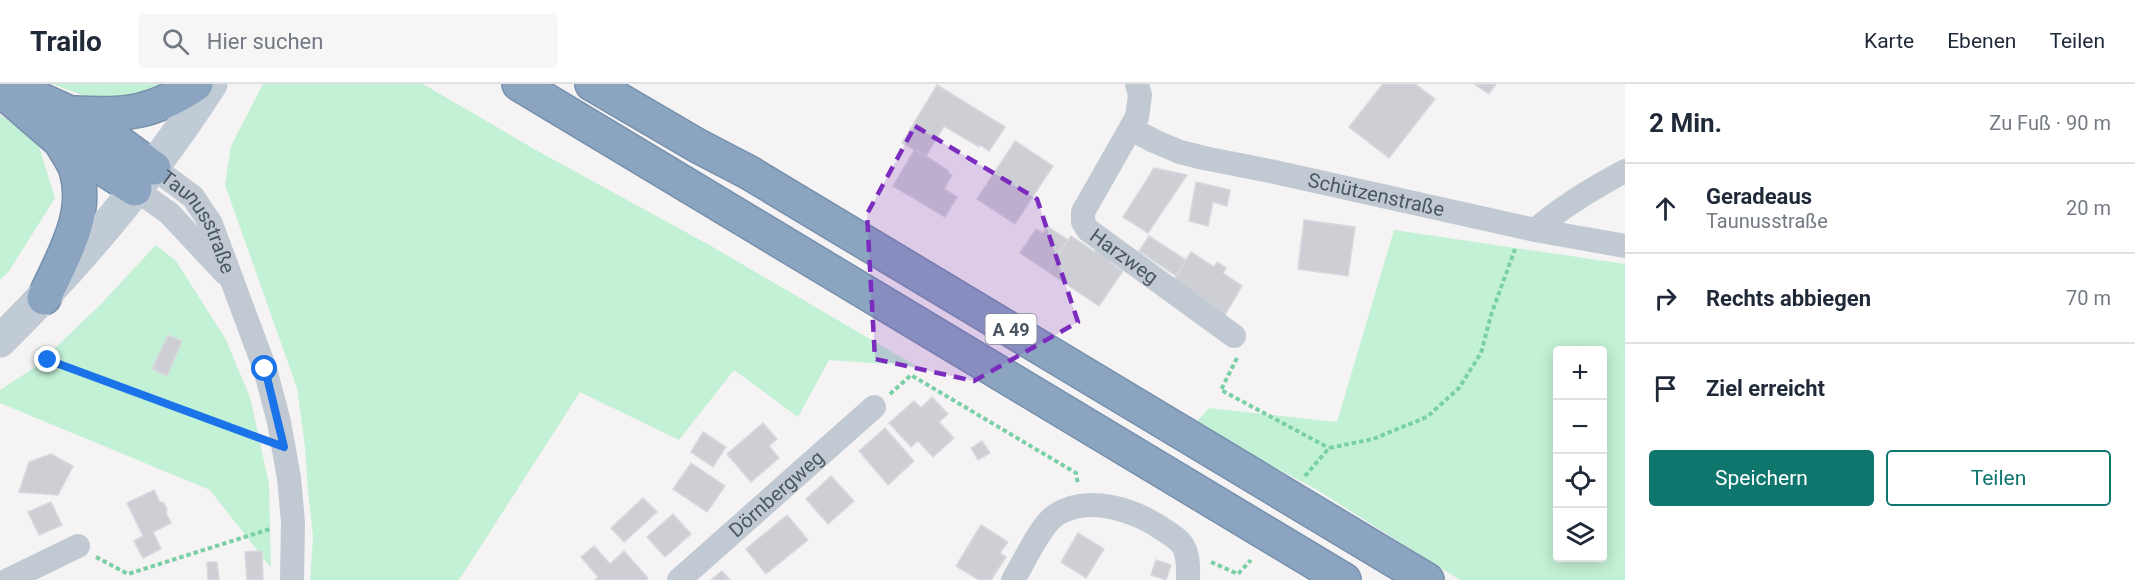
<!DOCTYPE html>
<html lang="de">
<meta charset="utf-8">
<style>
body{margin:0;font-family:Roboto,sans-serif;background:#f6f6f7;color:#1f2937}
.controls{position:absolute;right:18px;bottom:18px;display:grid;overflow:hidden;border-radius:6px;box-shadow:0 3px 15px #0003}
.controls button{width:54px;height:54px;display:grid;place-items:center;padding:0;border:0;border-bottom:2px solid #e0e1e3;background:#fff;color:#1f2937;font:30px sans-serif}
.stop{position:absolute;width:18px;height:18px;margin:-14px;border:4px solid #1a73e8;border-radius:50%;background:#fff}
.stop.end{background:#1a73e8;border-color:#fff;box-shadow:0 2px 6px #0008}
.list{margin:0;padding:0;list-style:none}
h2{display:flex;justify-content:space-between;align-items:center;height:78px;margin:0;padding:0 24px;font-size:26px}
h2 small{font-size:20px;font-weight:400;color:#747a83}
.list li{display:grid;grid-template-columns:39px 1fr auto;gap:18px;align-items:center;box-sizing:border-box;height:90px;padding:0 24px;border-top:2px solid #e0e1e3}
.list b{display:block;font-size:22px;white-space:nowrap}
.list p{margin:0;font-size:20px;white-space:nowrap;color:#747a83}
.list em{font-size:20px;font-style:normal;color:#747a83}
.actions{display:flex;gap:12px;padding:18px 24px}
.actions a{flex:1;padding:14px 0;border:2px solid #0f766e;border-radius:6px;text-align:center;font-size:21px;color:#0f766e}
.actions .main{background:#0f766e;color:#fff}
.icon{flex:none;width:33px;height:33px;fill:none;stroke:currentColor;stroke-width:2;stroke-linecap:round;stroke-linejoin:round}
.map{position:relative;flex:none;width:1625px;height:496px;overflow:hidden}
header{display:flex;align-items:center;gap:36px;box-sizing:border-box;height:84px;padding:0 30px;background:#fff;border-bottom:2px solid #e0e1e3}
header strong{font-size:28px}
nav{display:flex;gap:33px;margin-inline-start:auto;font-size:21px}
.search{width:420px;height:54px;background:#f6f6f7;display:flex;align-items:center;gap:15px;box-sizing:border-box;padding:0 21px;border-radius:6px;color:#747a83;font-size:22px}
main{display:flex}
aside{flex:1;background:#fff}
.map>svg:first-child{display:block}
.green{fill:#c3f1d5;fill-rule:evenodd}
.building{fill:#cdcfd5;stroke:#d7d9de;stroke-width:1.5}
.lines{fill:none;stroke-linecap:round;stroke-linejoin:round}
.motorway-casing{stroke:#7690ad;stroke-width:36}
.path{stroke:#7ad0a6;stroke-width:4;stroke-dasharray:4.5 3;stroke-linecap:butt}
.minor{stroke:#c1cad2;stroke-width:24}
.secondary{stroke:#c1cbd6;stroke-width:33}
.motorway{stroke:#8ba5c1;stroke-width:33}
.route{stroke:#1a73e8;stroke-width:8}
.marked{fill:#7b2cbf;fill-opacity:0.2;stroke:#7b2cbf;stroke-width:4.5;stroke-dasharray:12 8;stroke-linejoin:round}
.labels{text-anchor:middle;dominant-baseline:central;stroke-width:5;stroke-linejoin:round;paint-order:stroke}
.shield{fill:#fff;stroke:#808990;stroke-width:1.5}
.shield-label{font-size:18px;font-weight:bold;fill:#4a5661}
.street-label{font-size:20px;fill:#4a5661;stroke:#fff}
</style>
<header>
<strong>Trailo</strong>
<div class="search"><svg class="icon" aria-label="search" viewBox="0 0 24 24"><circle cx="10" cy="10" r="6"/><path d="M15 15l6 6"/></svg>Hier suchen</div>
<nav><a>Karte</a><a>Ebenen</a><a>Teilen</a></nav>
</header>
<main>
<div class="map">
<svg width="1625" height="496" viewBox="0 0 1625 496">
<rect width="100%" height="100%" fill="#f5f3f3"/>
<!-- green -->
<path class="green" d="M52 0H170L161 7 96 16Z
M263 0H423L536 66 711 162 916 282 829 276 798 333 734 286 679 356 580 308 459 496H310L313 453 308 407 305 363 297 304 225 101 231 62Z
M0 31 37 56 55 114 9 187 0 196Z
M1394 146 1625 180V496H1460L1314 404 1194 341 1209 324 1337 338ZM1558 266H1602V474H1558Z
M156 161 176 177 225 254 250 313 269 400 271 484 210 406 0 319V306L34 284 100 221Z"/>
<!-- building -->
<path class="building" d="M1383 0H1415L1435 15 1389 74 1349 43Z
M1474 0H1496L1489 10Z
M937 1 1005 43 989 67 980 61 979 63 944 42 926 72 902 59Z
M1015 57 1053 82 1015 140 977 115Z
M915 65 949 87 948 89 952 91 944 105 957 113 945 133 893 102Z
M1154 84 1187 91 1148 149 1123 133Z
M1196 98 1230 106 1227 122 1213 118 1208 142 1189 137Z
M1304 136 1355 143 1348 192 1298 185Z
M1047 142 1068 156 1047 187 1020 169 1036 145 1043 149Z
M1071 152 1095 168 1098 163 1113 173 1110 178 1123 187 1099 222 1047 187Z
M1149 152 1186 176 1176 192 1139 167Z
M1191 168 1214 183 1217 178 1226 184 1223 189 1242 202 1225 231 1173 197Z
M168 251 182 257 167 292 152 285Z
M932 313 948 330 939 338 954 354 933 373 918 357 911 363 889 339 914 317 921 324Z
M763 339 777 355 769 362 779 374 751 398 727 370Z
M885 344 914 377 888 401 859 367Z
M703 348 726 363 713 383 691 368Z
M982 357 990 369 978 376 971 364Z
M51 370 73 382 58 411 19 408 29 378Z
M691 379 725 402 707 428 673 405Z
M831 392 854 417 828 440 806 415Z
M154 406 160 418 164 419 167 425 166 429 171 439 153 448 161 465 143 474 134 457 143 452 127 419Z
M643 414 657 428 624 458 611 444Z
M51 418 62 441 39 451 28 428Z
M673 430 691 450 665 473 647 453Z
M787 431 808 456 766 490 746 465Z
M981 441 1008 458 1000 469 1006 473 991 496H979L956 482Z
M1078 449 1104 465 1086 494 1061 478Z
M594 462 610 480 624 467 648 494 646 496H595L598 493 581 473Z
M262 467 263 496H247L245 468Z
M1156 476 1171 481 1166 496 1151 491Z
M207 478H217L219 496H208Z
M722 487 730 496H711Z"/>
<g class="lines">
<defs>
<path id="motorway" d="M6 0 92 39 154 84
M519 0 1344 496
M592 0 698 62 748 88 1427 496
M9 13 60 57 135 105
M75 29C126 32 153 29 196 0
M44 214C62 174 90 131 76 86 73 76 65 66 60 57"/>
</defs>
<!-- motorway casing -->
<use href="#motorway" class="motorway-casing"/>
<!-- path -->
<path class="path" d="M38 265 48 276 258 353
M1237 274 1221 306 1329 364
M890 310 911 291 1076 389 1078 401
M1305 392 1329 364 1373 355 1427 333 1459 304 1481 269 1491 231 1515 165
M96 473 128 490 270 445
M1211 478 1238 490 1251 476"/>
<!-- minor -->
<g class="minor">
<path id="s1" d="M1137 0 1140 11 1137 33 1083 128V138L1088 146 1234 252"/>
<path id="s2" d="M1131 45 1154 57 1180 68 1204 74 1270 87 1535 146 1625 162"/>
<path id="s3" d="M154 84 193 113 211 140 265 285 279 338 289 394 293 438 292 496"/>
<path d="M135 105 169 129 225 189"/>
<path d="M1535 146C1563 122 1593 104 1625 87"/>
<path d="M8 496 78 462"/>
<path id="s4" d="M679 496 874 323"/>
<path d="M1013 496C1023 480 1041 440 1056 431 1089 410 1135 426 1164 446 1171 451 1181 456 1184 464 1189 474 1188 486 1188 496"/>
</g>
<!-- secondary -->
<path class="secondary" d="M0 257C79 179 151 93 211 0"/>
<!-- motorway -->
<use href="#motorway" class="motorway"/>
</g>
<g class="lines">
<!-- route -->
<path class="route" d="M48 276 284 363 265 285"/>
</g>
<!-- marked area -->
<path class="marked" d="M915 42 1037 115 1078 238 974 297 875 275 867 130Z"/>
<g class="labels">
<!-- shield labels -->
<rect class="shield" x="985.5" y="230" width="51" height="30" rx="4.5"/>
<g class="shield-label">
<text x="1011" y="245">A 49</text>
</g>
<!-- street labels -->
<g class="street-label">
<text stroke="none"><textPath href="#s2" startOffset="255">Schützenstraße</textPath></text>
<text stroke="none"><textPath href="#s3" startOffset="72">Taunusstraße</textPath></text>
<text stroke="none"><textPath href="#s1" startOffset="207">Harzweg</textPath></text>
<text stroke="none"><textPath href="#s4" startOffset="130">Dörnbergweg</textPath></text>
</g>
</g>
</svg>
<div class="controls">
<button>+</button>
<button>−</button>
<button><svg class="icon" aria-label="locate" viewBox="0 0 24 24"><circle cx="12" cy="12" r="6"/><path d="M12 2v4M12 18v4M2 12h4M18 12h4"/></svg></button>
<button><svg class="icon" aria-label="layers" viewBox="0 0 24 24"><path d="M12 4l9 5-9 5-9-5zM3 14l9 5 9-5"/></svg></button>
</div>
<div class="stop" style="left:265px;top:285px"></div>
<div class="stop end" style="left:48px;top:276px"></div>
</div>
<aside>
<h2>2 Min.<small>Zu Fuß · 90 m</small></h2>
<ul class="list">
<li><svg class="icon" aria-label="ahead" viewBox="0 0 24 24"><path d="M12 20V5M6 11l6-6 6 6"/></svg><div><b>Geradeaus</b><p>Taunusstraße</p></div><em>20 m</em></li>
<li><svg class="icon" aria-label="right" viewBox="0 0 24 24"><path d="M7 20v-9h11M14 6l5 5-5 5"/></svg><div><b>Rechts abbiegen</b></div><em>70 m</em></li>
<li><svg class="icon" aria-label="arrive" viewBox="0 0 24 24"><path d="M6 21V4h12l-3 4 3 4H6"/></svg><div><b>Ziel erreicht</b></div></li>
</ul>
<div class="actions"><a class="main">Speichern</a><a>Teilen</a></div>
</aside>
</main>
